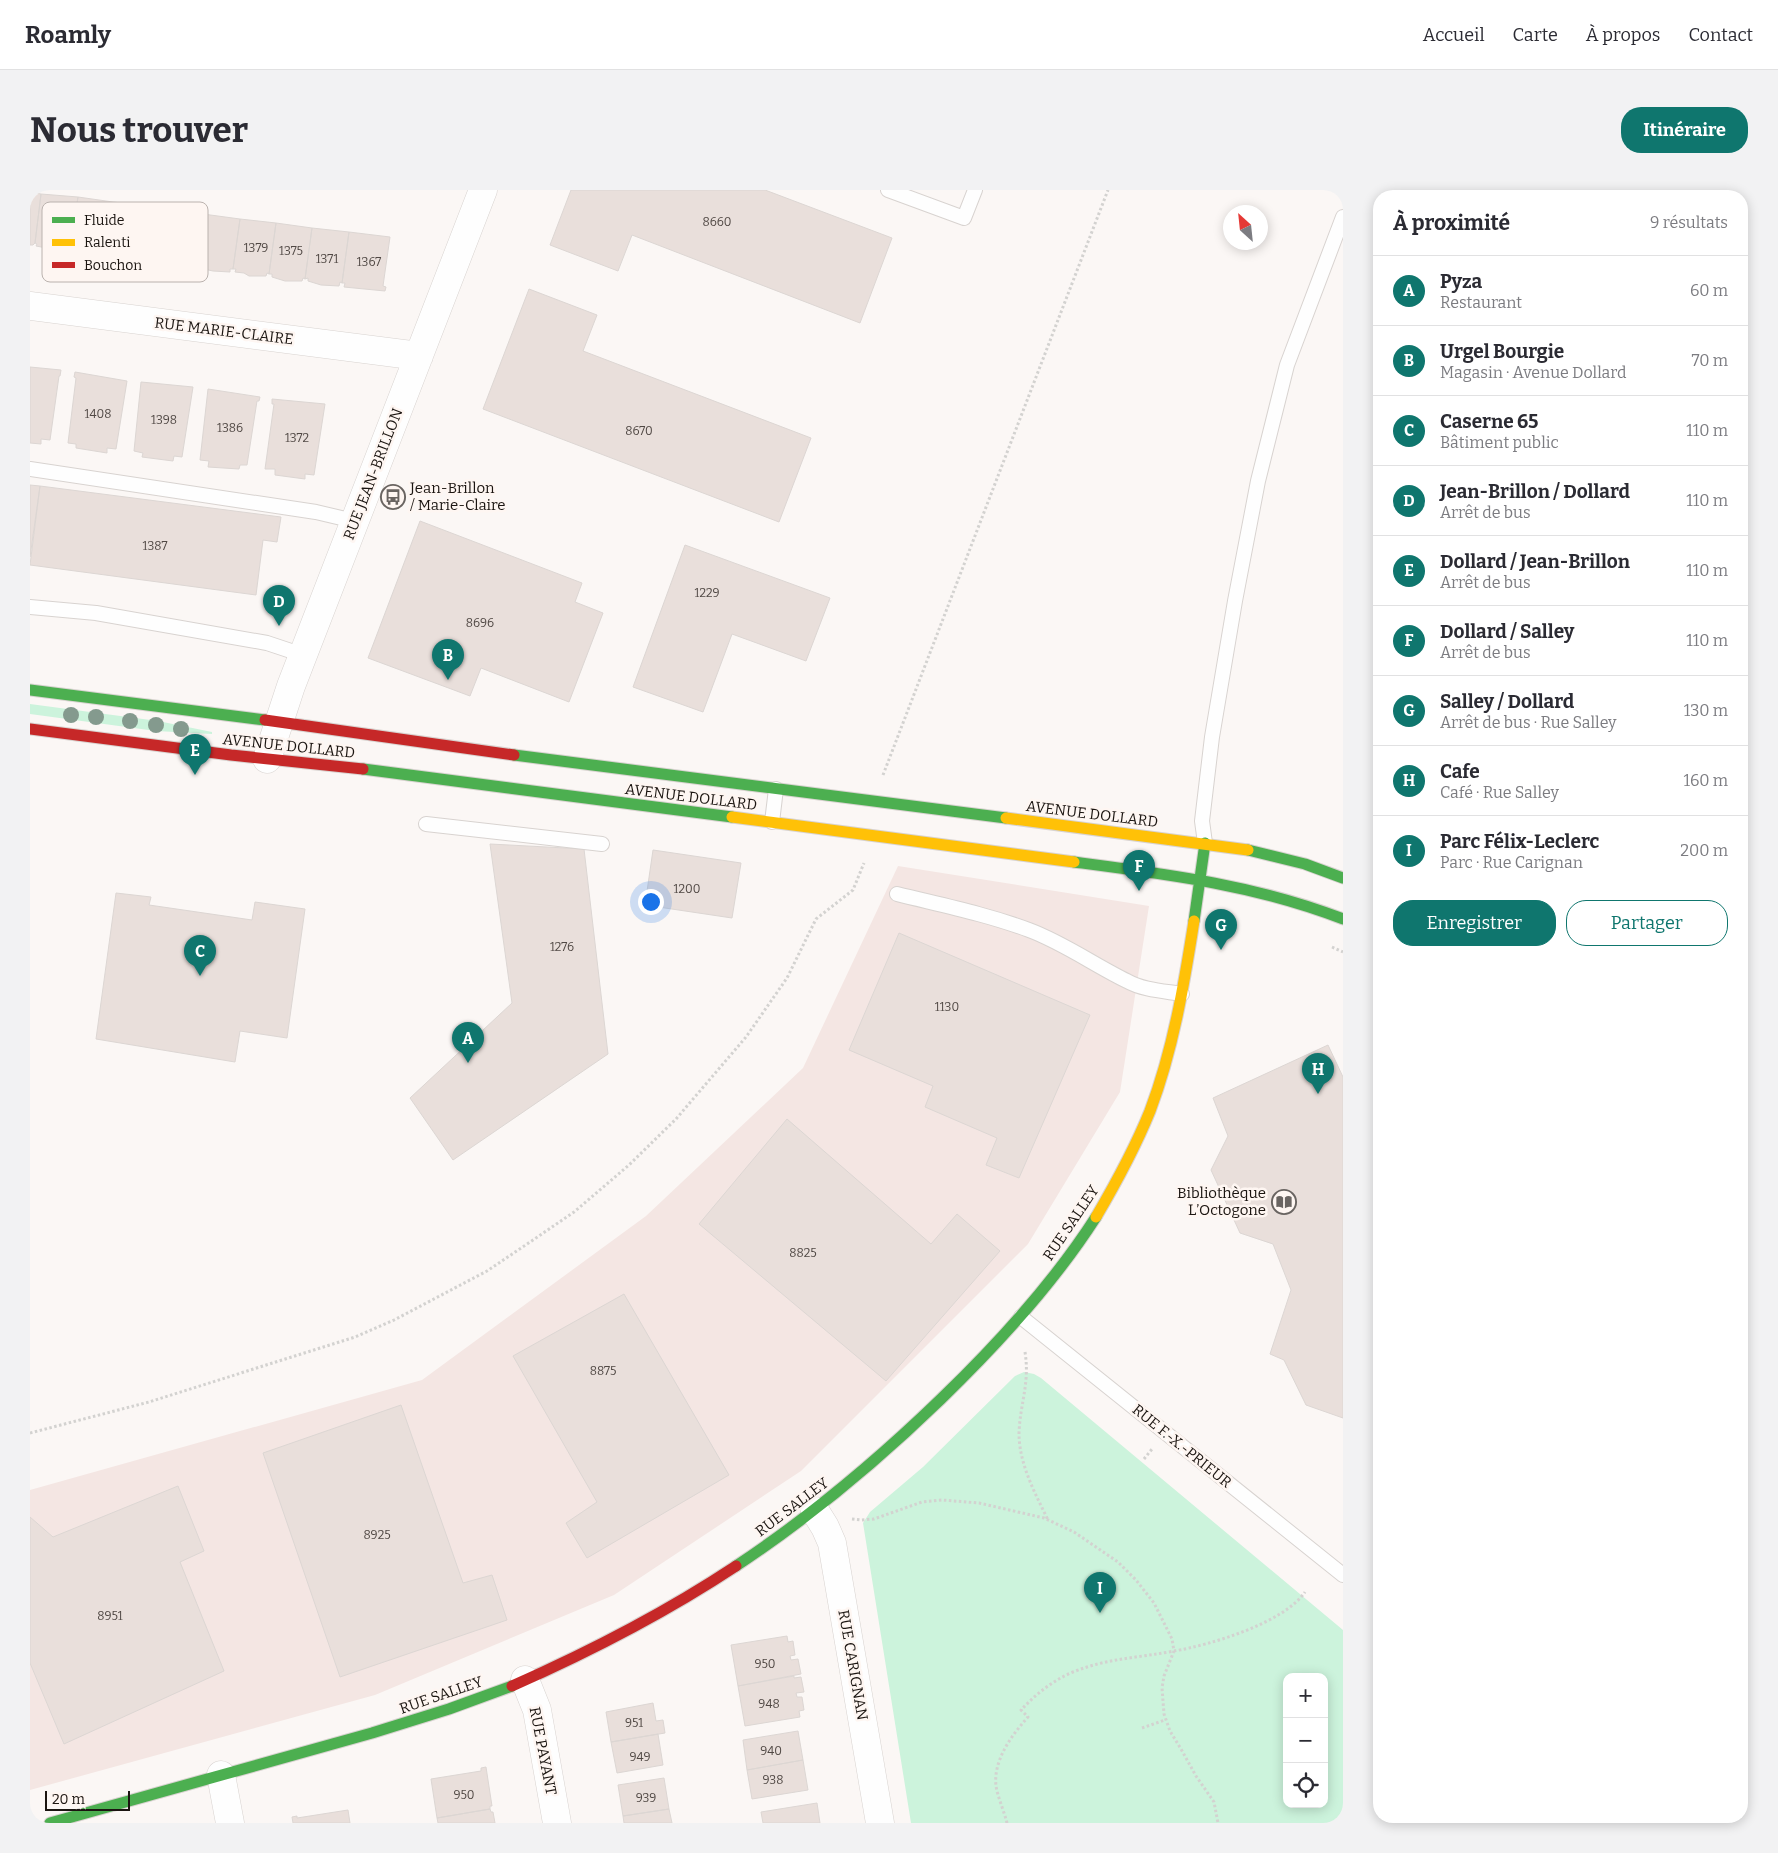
<!DOCTYPE html>
<html lang="fr">
<meta charset="utf-8">
<style>
body{margin:0;font-family:Bitter,serif;background:#f2f2f3;color:#2b2b33}
.controls{position:absolute;right:15px;bottom:15px;display:grid;overflow:hidden;border-radius:10px;box-shadow:0 2px 12px #0003}
.controls button{width:45px;height:45px;display:grid;place-items:center;padding:0;border:0;border-bottom:1px solid #e1e1e2;background:#fff;color:#2b2b33;font:25px sans-serif}
.compass{position:absolute;left:1193px;top:15px;width:45px;height:45px;border-radius:50%;background:#fff;box-shadow:0 2px 12px #0003;rotate:333deg}
.scale{position:absolute;left:15px;bottom:12px;width:85px;box-sizing:border-box;padding-left:5px;border:2px solid #1b1511;border-top:0;font-size:14px;line-height:18px;white-space:nowrap;color:#1b1511;-webkit-text-stroke:4px #fef6f2;paint-order:stroke}
.you{position:absolute;left:620px;top:711px;width:18px;height:18px;margin:-12px;border:4px solid #fff;border-radius:50%;background:#1a73e8;box-shadow:0 0 0 8px #1a73e833}
.badge{display:grid;place-items:center;width:32px;height:32px;border-radius:50%;background:#0f766e;color:#fff;font-size:16px;font-weight:700}
.pin{position:absolute;translate:-50% -41px;filter:drop-shadow(0 1px 2px #0008)}
.pin::after{content:'';position:absolute;top:26px;width:18px;height:15px;background:inherit;clip-path:polygon(0 0,100% 0,50% 100%)}
.list{margin:0;padding:0;list-style:none}
h2{display:flex;justify-content:space-between;align-items:center;height:65px;margin:0;padding:0 20px;font-size:21px}
h2 small{font-size:16px;font-weight:400;color:#7c7c81}
.list li{display:grid;grid-template-columns:32px 1fr auto;gap:15px;align-items:center;box-sizing:border-box;height:70px;padding:0 20px;border-top:1px solid #e1e1e2}
.list b{display:block;font-size:19px;white-space:nowrap}
.list p{margin:0;font-size:16px;white-space:nowrap;color:#7c7c81}
.list em{font-size:16px;font-style:normal;color:#7c7c81}
.actions{display:flex;gap:10px;padding:15px 20px}
.actions a{flex:1;padding:11px 0;border:1px solid #0f766e;border-radius:20px;text-align:center;font-size:18px;color:#0f766e}
.actions .main{background:#0f766e;color:#fff}
.icon{flex:none;width:28px;height:28px;fill:none;stroke:currentColor;stroke-width:2;stroke-linecap:round;stroke-linejoin:round}
.map{position:relative;flex:none;width:1313px;height:1633px;overflow:hidden;border-radius:20px}
header{display:flex;align-items:center;gap:30px;box-sizing:border-box;height:70px;padding:0 25px;background:#fff;border-bottom:1px solid #e1e1e2}
header strong{font-size:24px}
nav{display:flex;gap:28px;margin-inline-start:auto;font-size:18px}
.intro{display:flex;align-items:center;justify-content:space-between;box-sizing:border-box;height:120px;padding:0 30px}
h1{margin:0;font-size:35px}
.button{padding:12px 22px;border-radius:20px;background:#0f766e;color:#fff;font-size:18px;font-weight:700}
main{display:flex;gap:30px;padding:0 30px}
aside{flex:1;background:#fff;border-radius:20px;box-shadow:0 2px 12px #0003}
.map>svg:first-child{display:block}
.industrial{fill:#f4e6e3}
.green{fill:#ccf3dc;fill-rule:evenodd}
.building{fill:#e9dfdb;stroke:#dcd6d3}
.lines{fill:none;stroke-linecap:round;stroke-linejoin:round}
.lane-casing{stroke:#d8d3d0;stroke-width:16}
.street-casing{stroke:#d8d3d0;stroke-width:29}
.fast-casing{stroke:#d8d3d0;stroke-width:13}
.slow-casing{stroke:#d8d3d0;stroke-width:13}
.jam-casing{stroke:#d8d3d0;stroke-width:13}
.path{stroke:#d3d2d0;stroke-width:3;stroke-dasharray:2.5 2.5;stroke-linecap:butt}
.lane{stroke:#fefefe;stroke-width:14}
.street{stroke:#fefefe;stroke-width:28}
.fast{stroke:#4caf50;stroke-width:11}
.slow{stroke:#ffc107;stroke-width:11}
.jam{stroke:#c62828;stroke-width:11}
.tree{fill:#849a8e}
.labels{text-anchor:middle;dominant-baseline:central;stroke-width:5;stroke-linejoin:round;paint-order:stroke}
.number-label{font-size:12px;fill:#504844}
.street-label{font-size:15px;fill:#1b1511;stroke:#fef6f2}
.poi-label{font-size:15px;fill:#1b1511;stroke:#fef6f2;text-anchor:start}
.key{fill:#fef6f2;stroke:#bab2ae;stroke-width:1}
.key-label{font-size:14px;fill:#1b1511}
</style>
<header>
<strong>Roamly</strong>
<nav><a>Accueil</a><a>Carte</a><a>À propos</a><a>Contact</a></nav>
</header>
<div class="intro"><h1>Nous trouver</h1><a class="button">Itinéraire</a></div>
<main>
<div class="map">
<svg width="1313" height="1633" viewBox="0 0 1313 1633">
<rect width="100%" height="100%" fill="#fbf7f5"/>
<!-- industrial -->
<path class="industrial" d="M868 676 1119 716 1090 902 998 1054 771 1281 584 1405 345 1505 0 1600V1300L392 1190 616 1026 773 878Z"/>
<!-- green -->
<path class="green" d="M0 514 128 531 182 542V544L126 541 0 524Z
M994 1182 1004 1184 1011 1188 1313 1440V1633H881L833 1333 840 1322 893 1277 985 1186ZM1257 1487H1294V1614H1257Z"/>
<!-- building -->
<path class="building" d="M541 0H735L862 48 830 133 602 45 588 81 520 55Z
M0 2 11 4 5 53 3 55H0Z
M11 4 48 7 40 58H39L38 62 6 56 7 54 5 53Z
M48 7 83 12 78 62H75V65L42 62 43 58H40Z
M83 12 120 16 114 72 79 66Z
M173 24 210 29 203 79H200V82L183 81 169 78 170 73 168 74Z
M210 29 246 33 239 84 237 83 236 86H219L214 83 205 82 206 79H203Z
M246 33 282 38 275 89 273 88 272 91H255L242 87V84H239Z
M282 38 319 42 312 93 310 92 309 96 291 95 278 91V88L275 89Z
M319 42 360 47 353 96 356 97 355 101 314 97 315 93H312Z
M499 99 567 125 553 161 781 248 749 332 453 219Z
M0 177 31 180 30 186H29L20 250 11 249V254L0 253Z
M45 182 97 191 86 259 77 258V263L46 258V254L38 253 46 188 44 187Z
M111 192 163 197 152 267 144 266 143 271 112 267 113 263 104 261Z
M178 199 230 207 229 211H227L217 275H210L209 279 178 277 179 271 170 270Z
M242 209 295 214 284 285 275 284V289L245 285V279H235L244 214H242Z
M0 295 10 296 0 367Z
M10 296 251 327 247 352 233 350 226 405 0 375Z
M390 331 552 393 545 412 573 423 539 512 451 478 440 506 338 468Z
M655 355 800 408 776 471 702 444 673 522 603 497Z
M460 654 554 659 578 864 423 970 380 908 482 813Z
M623 660 711 673 702 728 615 715Z
M86 703 121 707 119 715 222 730 225 712 275 719 257 848 210 841 205 872 66 849Z
M869 743 1060 825 989 988 956 975 967 948 895 917 903 896 819 860Z
M1298 855 1313 887V1228L1276 1215 1254 1170 1240 1164 1261 1100 1243 1054 1210 1043 1181 980 1198 946 1183 908Z
M757 929 901 1054 927 1024 970 1061 856 1191 669 1034Z
M594 1104 699 1285 557 1368 536 1333 567 1312 483 1166Z
M371 1215 433 1393 462 1385 477 1430 310 1487 233 1263Z
M148 1296 174 1361 150 1372 194 1481 34 1554 0 1473V1327L23 1347Z
M757 1446 758 1452 763 1451 765 1465 760 1466 761 1470 768 1469 771 1484 708 1496 701 1455Z
M764 1486V1488L771 1487 774 1502 766 1503 767 1507H772L774 1520 769 1521 770 1527 715 1536 708 1496Z
M623 1513 626 1531 633 1530 635 1543 581 1552 576 1522Z
M768 1541 773 1570 717 1580 713 1550Z
M628 1544 633 1575 587 1583 581 1552Z
M773 1570 778 1600 722 1609 717 1580Z
M456 1577 462 1616H460V1619L407 1628 401 1589 451 1581V1578Z
M634 1588 639 1619 593 1626 588 1595Z
M787 1613 790 1633H733L731 1622Z
M460 1619 461 1622H463L465 1633H408L407 1628Z
M639 1619 642 1633H594L593 1626Z
M318 1620 320 1633H263L262 1627 267 1626V1628Z"/>
<g class="lines">
<defs>
<path id="lane" d="M858 0 934 28 945 0
M0 279 286 322 324 331
M0 417 66 423 237 453 273 465
M742 632 746 599
M396 634 572 654
M1175 653 1172 631 1182 547 1205 411 1228 291 1257 175 1313 27
M867 704C911 715 956 724 999 740 1034 753 1064 775 1097 791 1113 800 1134 801 1152 804
M991 1127 1313 1385"/>
<path id="street" d="M0 116 389 166
M237 569 261 496 453 0
M785 1321 795 1337 802 1353 850 1633
M495 1490 507 1520 527 1633
M191 1585 200 1633"/>
<path id="fast" d="M0 500 235 530
M484 565 976 628
M333 579 702 627
M1218 660 1275 674 1313 688
M1044 672C1136 684 1226 695 1313 729
M1164 731 1175 653
M706 1376C780 1327 847 1271 911 1209 969 1153 1023 1094 1066 1027
M20 1633 342 1543 419 1519 482 1496"/>
<path id="slow" d="M702 627 1044 672
M976 628 1218 660
M1066 1027C1086 993 1105 958 1120 921 1143 860 1154 795 1164 731"/>
<path id="jam" d="M235 530 484 565
M0 539 201 565 333 579
M482 1496C559 1462 635 1423 706 1376"/>
</defs>
<!-- lane casing -->
<use href="#lane" class="lane-casing"/>
<!-- street casing -->
<use href="#street" class="street-casing"/>
<!-- fast casing -->
<use href="#fast" class="fast-casing"/>
<!-- slow casing -->
<use href="#slow" class="slow-casing"/>
<!-- jam casing -->
<use href="#jam" class="jam-casing"/>
<!-- path -->
<path class="path" d="M853 585 1078 0
M1302 757 1313 762
M995 1162C1000 1193 990 1214 989 1243 989 1274 1005 1303 1018 1330
M0 1243 119 1212 325 1147 364 1130 457 1081 503 1050 544 1022 599 975 646 929 716 847 757 788 786 729 823 700 834 673
M1114 1269 1122 1259
M822 1329 831 1330 844 1329 892 1312 912 1310 949 1313 1014 1328 1044 1342 1088 1372 1106 1390 1124 1413 1142 1449 1144 1461 1134 1486 1132 1498 1134 1524 1140 1541 1151 1559 1166 1586 1184 1612 1188 1633
M1112 1538 1135 1530
M977 1633C974 1621 968 1608 966 1596 963 1570 982 1545 998 1527L991 1520C1006 1504 1022 1491 1043 1482 1078 1468 1108 1468 1144 1461 1180 1455 1254 1433 1275 1402"/>
<!-- lane -->
<use href="#lane" class="lane"/>
<!-- street -->
<use href="#street" class="street"/>
<!-- fast -->
<use href="#fast" class="fast"/>
<!-- slow -->
<use href="#slow" class="slow"/>
<!-- jam -->
<use href="#jam" class="jam"/>
</g>
<!-- trees -->
<g class="tree">
<circle cx="41" cy="525" r="8"/>
<circle cx="66" cy="527" r="8"/>
<circle cx="100" cy="531" r="8"/>
<circle cx="126" cy="535" r="8"/>
<circle cx="151" cy="539" r="8"/>
</g>
<!-- icons -->
<defs>
<symbol id="bus-ring" viewBox="-11 -11 22 22"><circle r="9.5" fill="#fef6f2" stroke="#696461" stroke-width="1.5"/><path d="M-5-6H5V4H4V6H2V4H-2V6H-4V4H-5ZM-3.5-4V0h7V-4ZM-3.5 1.2v1.5H-2V1.2ZM2 1.2v1.5H3.5V1.2Z" fill="#696461"/></symbol>
<symbol id="library-ring" viewBox="-11 -11 22 22"><circle r="9.5" fill="#fef6f2" stroke="#696461" stroke-width="1.5"/><path d="M-6-4Q-3-5.5-.7-3.5V5Q-3 3-6 4ZM6-4Q3-5.5 .7-3.5V5Q3 3 6 4Z" fill="#696461"/></symbol>
</defs>
<g fill-rule="evenodd">
<use href="#bus-ring" x="349" y="293" width="28" height="28"/>
<use href="#library-ring" x="1240" y="998" width="28" height="28"/>
</g>
<g class="labels">
<!-- number labels -->
<g class="number-label">
<text x="687" y="32">8660</text>
<text x="226" y="58">1379</text>
<text x="261" y="61">1375</text>
<text x="297" y="69">1371</text>
<text x="339" y="72">1367</text>
<text x="68" y="224">1408</text>
<text x="134" y="230">1398</text>
<text x="200" y="238">1386</text>
<text x="609" y="241">8670</text>
<text x="267" y="248">1372</text>
<text x="125" y="356">1387</text>
<text x="677" y="403">1229</text>
<text x="450" y="433">8696</text>
<text x="657" y="699">1200</text>
<text x="532" y="757">1276</text>
<text x="917" y="817">1130</text>
<text x="773" y="1063">8825</text>
<text x="573" y="1181">8875</text>
<text x="347" y="1345">8925</text>
<text x="80" y="1426">8951</text>
<text x="735" y="1474">950</text>
<text x="739" y="1514">948</text>
<text x="604" y="1533">951</text>
<text x="741" y="1561">940</text>
<text x="610" y="1567">949</text>
<text x="743" y="1590">938</text>
<text x="434" y="1605">950</text>
<text x="616" y="1608">939</text>
</g>
<!-- street labels -->
<g class="street-label">
<text transform="translate(194 141) rotate(7)">RUE MARIE-CLAIRE</text>
<text transform="translate(343 284) rotate(-69)">RUE JEAN-BRILLON</text>
<text transform="translate(259 556) rotate(6)">AVENUE DOLLARD</text>
<text transform="translate(661 607) rotate(7)">AVENUE DOLLARD</text>
<text transform="translate(1062 624) rotate(7)">AVENUE DOLLARD</text>
<text transform="translate(1041 1033) rotate(-56)">RUE SALLEY</text>
<text transform="translate(1152 1256) rotate(39)">RUE F.-X.-PRIEUR</text>
<text transform="translate(762 1317) rotate(-37)">RUE SALLEY</text>
<text transform="translate(823 1475) rotate(80)">RUE CARIGNAN</text>
<text transform="translate(411 1505) rotate(-19)">RUE SALLEY</text>
<text transform="translate(513 1561) rotate(79)">RUE PAYANT</text>
</g>
<!-- poi labels -->
<g class="poi-label">
<text x="380" y="298">Jean-Brillon<tspan x="380" dy="17">/ Marie-Claire</tspan></text>
<text x="1236" y="1003" text-anchor="end">Bibliothèque<tspan x="1236" dy="17">L’Octogone</tspan></text>
</g>
</g>
<!-- legend -->
<rect x="12" y="12" width="166" height="80" rx="8" class="key"/>
<rect x="22" y="27" width="23" height="6" fill="#4caf50"/>
<rect x="22" y="49" width="23" height="7" fill="#ffc107"/>
<rect x="22" y="72" width="23" height="6" fill="#c62828"/>
<g class="key-label">
<text x="54" y="35">Fluide</text>
<text x="54" y="57">Ralenti</text>
<text x="54" y="80">Bouchon</text>
</g>
</svg>
<div class="controls">
<button>+</button>
<button>−</button>
<button><svg class="icon" aria-label="locate" viewBox="0 0 24 24"><circle cx="12" cy="12" r="6"/><path d="M12 2v4M12 18v4M2 12h4M18 12h4"/></svg></button>
</div>
<svg class="compass" viewBox="-18 -18 36 36"><path d="M0-13l5 13h-10z" fill="#e53935"/><path d="M0 13l5-13h-10z" fill="#7c7c81"/></svg>
<div class="scale">20 m</div>
<div class="you"></div>
<div class="pin badge" style="left:438px;top:873px">A</div>
<div class="pin badge" style="left:418px;top:490px">B</div>
<div class="pin badge" style="left:170px;top:786px">C</div>
<div class="pin badge" style="left:249px;top:436px">D</div>
<div class="pin badge" style="left:165px;top:585px">E</div>
<div class="pin badge" style="left:1109px;top:701px">F</div>
<div class="pin badge" style="left:1191px;top:760px">G</div>
<div class="pin badge" style="left:1288px;top:904px">H</div>
<div class="pin badge" style="left:1070px;top:1423px">I</div>
</div>
<aside>
<h2>À proximité<small>9 résultats</small></h2>
<ul class="list">
<li><span class="badge">A</span><div><b>Pyza</b><p>Restaurant</p></div><em>60 m</em></li>
<li><span class="badge">B</span><div><b>Urgel Bourgie</b><p>Magasin · Avenue Dollard</p></div><em>70 m</em></li>
<li><span class="badge">C</span><div><b>Caserne 65</b><p>Bâtiment public</p></div><em>110 m</em></li>
<li><span class="badge">D</span><div><b>Jean-Brillon / Dollard</b><p>Arrêt de bus</p></div><em>110 m</em></li>
<li><span class="badge">E</span><div><b>Dollard / Jean-Brillon</b><p>Arrêt de bus</p></div><em>110 m</em></li>
<li><span class="badge">F</span><div><b>Dollard / Salley</b><p>Arrêt de bus</p></div><em>110 m</em></li>
<li><span class="badge">G</span><div><b>Salley / Dollard</b><p>Arrêt de bus · Rue Salley</p></div><em>130 m</em></li>
<li><span class="badge">H</span><div><b>Cafe</b><p>Café · Rue Salley</p></div><em>160 m</em></li>
<li><span class="badge">I</span><div><b>Parc Félix-Leclerc</b><p>Parc · Rue Carignan</p></div><em>200 m</em></li>
</ul>
<div class="actions"><a class="main">Enregistrer</a><a>Partager</a></div>
</aside>
</main>
